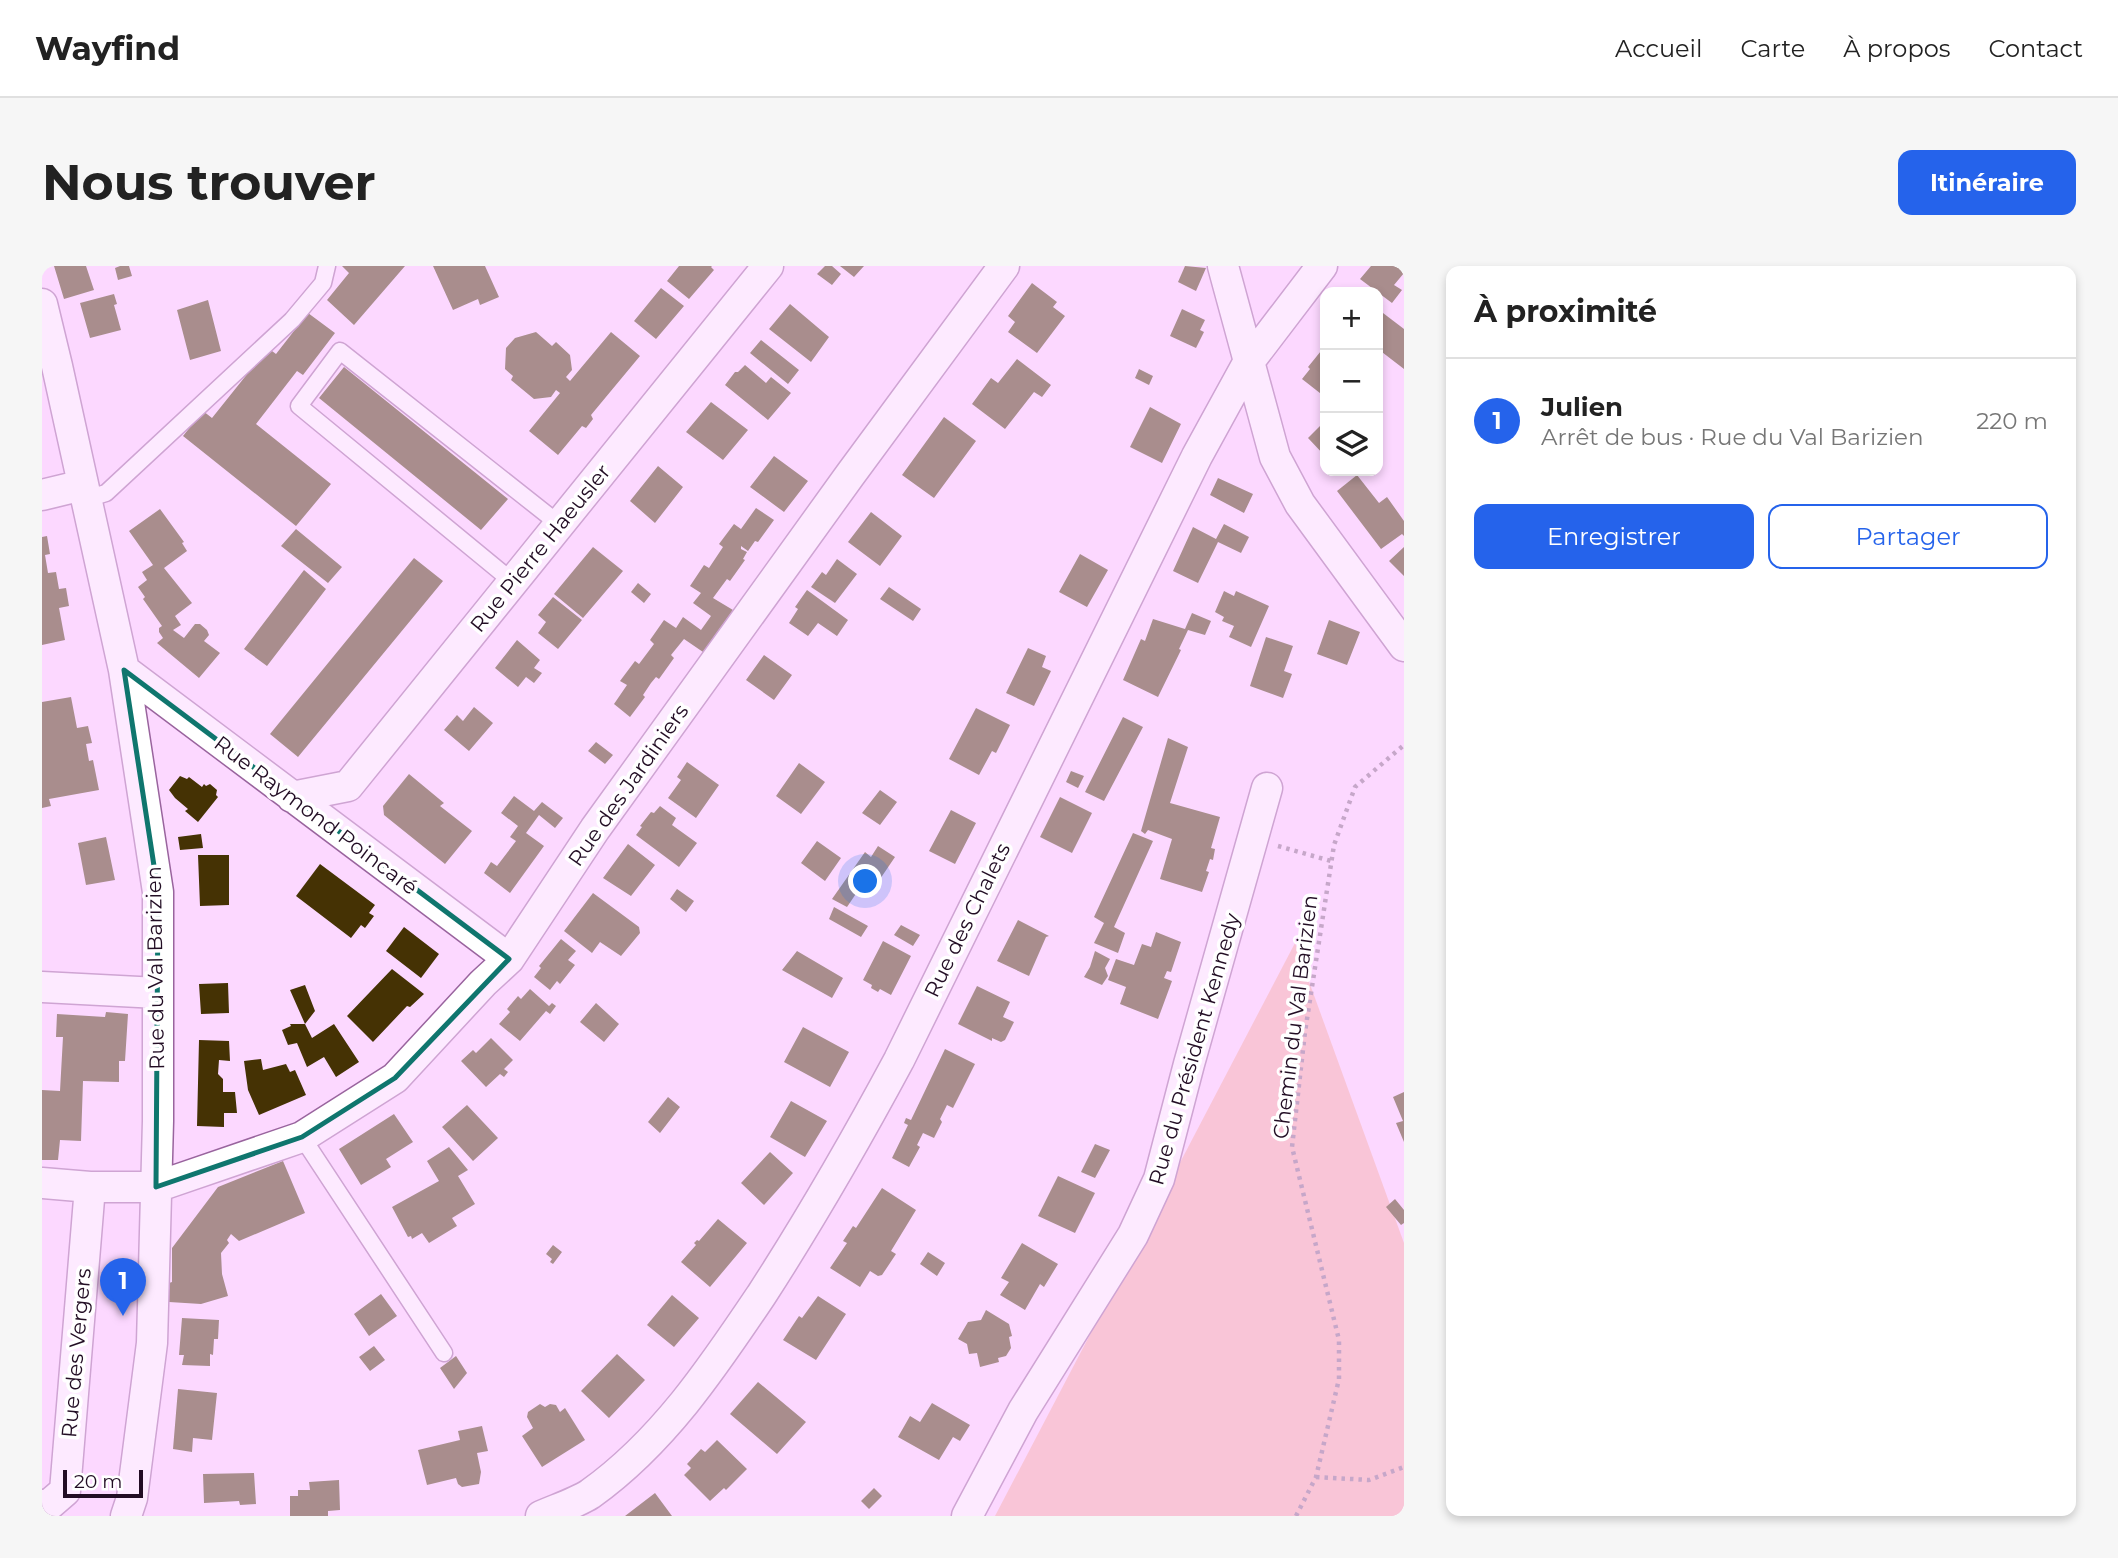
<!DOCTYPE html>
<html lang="fr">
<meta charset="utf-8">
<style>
body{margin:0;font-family:Montserrat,sans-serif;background:#f6f6f6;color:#222}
.controls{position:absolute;right:21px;top:21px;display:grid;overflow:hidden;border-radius:14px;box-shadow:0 4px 10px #0003}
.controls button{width:63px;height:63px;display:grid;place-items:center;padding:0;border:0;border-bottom:2px solid #e0e0e0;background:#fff;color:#222;font:35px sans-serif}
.scale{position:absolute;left:21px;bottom:18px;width:80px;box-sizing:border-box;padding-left:7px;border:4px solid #220d24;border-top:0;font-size:19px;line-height:24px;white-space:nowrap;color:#220d24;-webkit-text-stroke:5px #fff;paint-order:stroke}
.you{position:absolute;left:824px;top:616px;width:24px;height:24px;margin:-18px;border:5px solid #fff;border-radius:50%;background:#1a73e8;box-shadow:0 0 0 10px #1a73e833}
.badge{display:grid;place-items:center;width:46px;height:46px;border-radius:50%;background:#2563eb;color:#fff;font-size:23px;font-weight:700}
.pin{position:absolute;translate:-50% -58px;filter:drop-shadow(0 2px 4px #0008)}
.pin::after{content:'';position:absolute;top:37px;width:24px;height:21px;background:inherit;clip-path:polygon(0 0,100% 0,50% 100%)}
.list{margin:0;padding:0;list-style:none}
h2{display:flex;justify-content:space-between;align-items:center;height:91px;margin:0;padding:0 28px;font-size:30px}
h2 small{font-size:23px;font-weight:400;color:#767676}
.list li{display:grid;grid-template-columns:46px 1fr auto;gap:21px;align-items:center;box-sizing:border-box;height:126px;padding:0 28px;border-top:2px solid #e0e0e0}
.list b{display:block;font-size:26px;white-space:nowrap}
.list p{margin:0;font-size:23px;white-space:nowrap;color:#767676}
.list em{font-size:23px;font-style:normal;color:#767676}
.actions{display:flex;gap:14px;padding:21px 28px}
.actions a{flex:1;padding:16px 0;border:2px solid #2563eb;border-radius:14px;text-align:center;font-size:24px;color:#2563eb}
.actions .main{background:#2563eb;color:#fff}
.icon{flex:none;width:38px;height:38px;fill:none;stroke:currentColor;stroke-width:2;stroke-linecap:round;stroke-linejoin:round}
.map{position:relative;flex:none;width:1362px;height:1250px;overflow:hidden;border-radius:14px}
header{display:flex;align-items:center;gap:42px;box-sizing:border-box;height:98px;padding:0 35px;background:#fff;border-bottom:2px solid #e0e0e0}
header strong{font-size:33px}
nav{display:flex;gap:38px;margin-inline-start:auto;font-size:24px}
.intro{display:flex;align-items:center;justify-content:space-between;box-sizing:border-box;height:168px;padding:0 42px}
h1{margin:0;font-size:49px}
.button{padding:18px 32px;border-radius:14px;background:#2563eb;color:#fff;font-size:24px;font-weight:700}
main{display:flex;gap:42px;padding:0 42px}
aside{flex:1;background:#fff;border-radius:14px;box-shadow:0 4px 10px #0003}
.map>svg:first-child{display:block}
.green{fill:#f7ada7}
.building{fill:#453204}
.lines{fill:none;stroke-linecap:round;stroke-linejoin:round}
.lane-casing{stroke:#99649e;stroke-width:19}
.street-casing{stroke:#99649e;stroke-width:33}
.path{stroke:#866a88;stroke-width:4.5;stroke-dasharray:3.5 5;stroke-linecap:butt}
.lane{stroke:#fff;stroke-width:16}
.street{stroke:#fff;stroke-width:30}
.marked{fill:none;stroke:#0f766e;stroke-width:5;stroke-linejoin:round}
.labels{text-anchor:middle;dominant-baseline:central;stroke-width:7;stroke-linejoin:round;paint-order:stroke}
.street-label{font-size:21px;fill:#220d24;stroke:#fff}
</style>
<header>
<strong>Wayfind</strong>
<nav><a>Accueil</a><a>Carte</a><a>À propos</a><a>Contact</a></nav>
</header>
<div class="intro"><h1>Nous trouver</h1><a class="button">Itinéraire</a></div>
<main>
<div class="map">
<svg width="1362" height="1250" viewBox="0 0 1362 1250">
<rect width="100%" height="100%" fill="#fcd8ff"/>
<!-- green -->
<path class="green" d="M1253 677 1362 977V1250H953Z"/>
<!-- building -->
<path class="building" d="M12 0H44L52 24 22 33Z
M78 0H87L90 10 76 14 73 2Z
M300 0H363L312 59 285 34 307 7Z
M391 0H443L457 31 438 39 436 33 411 44Z
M637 0H670L669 1 672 4 647 33 625 15Z
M783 0H790L799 8 790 19 775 8Z
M798 0H822L812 11Z
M1143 0 1164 2 1154 25 1136 16Z
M1329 0H1362V7L1352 19 1360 24 1350 37 1318 13Z
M990 17 1015 36 1011 41 1023 50 995 87 966 66 973 56 966 50Z
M619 22 642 40 614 73 592 55Z
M72 28 75 38 72 39 79 64 48 72 38 37Z
M166 34 179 85 148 94 135 44Z
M748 38 787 71 769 96 727 63Z
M1140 43 1163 54 1158 64 1162 66 1154 82 1128 70Z
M266 47 293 67 261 109 255 105 214 158 289 218 254 260 141 170 161 145 170 152 226 82 234 88Z
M1341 47 1362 63V103L1336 83V53Z
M494 66 510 80 514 76 528 89 530 104 524 111 528 115 569 66 598 90 549 149 551 153 544 162 540 160 516 189 487 165 518 127 514 124 509 131 492 133 469 114 471 110 463 103 464 82 473 72Z
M719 74 757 104 746 118 708 87Z
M1283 80V131L1260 113 1268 103 1266 101Z
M975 93 1009 119 1000 131 992 126 963 163 930 138 949 112 956 117Z
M703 99 724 117 729 111 749 127 726 154 683 119 693 106H696Z
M302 101 466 233 439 264 277 132Z
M1097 103 1111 110 1107 119 1093 112Z
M669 136 706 164 681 194 644 166Z
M1108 141 1139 158 1120 197 1088 181Z
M902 151 934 175 892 232 860 209Z
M1283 155V190L1266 172Z
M732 190 766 215 742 246 708 221Z
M616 200 641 221 613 257 588 235Z
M1315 209 1337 237 1345 231 1362 255V270L1360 268 1339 283 1295 225Z
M1176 212 1211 228 1202 247 1168 229Z
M714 242 732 254 716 276 713 275 706 285 699 280V283L705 286 701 293 703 294 688 315 685 313 671 332 691 344 661 386 642 373 629 389 632 392 617 413 614 411 609 417 601 429 603 431 588 451 572 438 585 419 578 415 593 395 597 398 612 378 608 374 622 354 634 362 641 351 659 364 669 350 651 337 659 327 648 320 662 299 667 302 681 281 677 278 692 258 699 263Z
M118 243 142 276 140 277 145 285 122 302 150 337 133 350 139 359 131 364 142 372 153 358H158L165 364 167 369 162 375 178 387 157 412 115 377 121 372 117 366V362L120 360 101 333 103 331 96 321 105 314 100 306 111 299 87 265Z
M829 246 860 270 838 300 806 276Z
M1182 258 1207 271 1199 287 1176 276 1156 317 1131 305 1151 261 1174 273Z
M254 263 300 301 286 317 239 280Z
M5 270 8 288 3 289 6 307 14 306 17 323 24 322 27 340 17 342 23 374 0 379V271Z
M551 281 581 305 541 352 512 328Z
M1362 281V310L1347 295Z
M1038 288 1066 304 1045 341 1017 326Z
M372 292 401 315 256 491 228 468Z
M795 293 815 308 793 337 769 321 780 306 784 309Z
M262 304 284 323 225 400 202 383Z
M596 317 609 328 602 337 589 326Z
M847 321 879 343 871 355 838 333Z
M765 324 806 354 795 370 776 357 766 370 747 357 756 343 753 341Z
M1182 325 1192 330 1194 325 1227 340 1209 381 1187 371 1192 360 1180 355 1182 351 1173 346Z
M511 331 540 354 516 383 496 367 504 356 496 349Z
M1150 347 1169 355 1163 369 1146 364 1137 383 1139 384 1116 431 1081 414 1099 373 1103 375 1111 353 1143 363Z
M1287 354 1318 366 1305 399 1275 388Z
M1224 371 1251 380 1242 405 1250 408 1241 432 1208 420Z
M475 374 498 394 492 402 500 407 492 417 484 411 476 421 453 402Z
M986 382 1004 390 1000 401 1009 405 992 440 964 427Z
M722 389 750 409 732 434 704 414Z
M29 431 35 462 46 460 50 477 44 478 47 495 51 494 57 524 7 533 9 540 0 542V436Z
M432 441 451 457 427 485 402 464 415 449 421 455Z
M934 442 968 459 954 487 950 485 937 509 907 493Z
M1081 451 1101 461 1062 535 1043 526Z
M1126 472 1146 481 1128 537 1178 551 1169 582 1173 583 1171 594 1168 593 1164 605 1167 606 1160 626 1118 613 1130 573 1106 564 1103 568 1099 565Z
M554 476 571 489 563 498 546 485Z
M645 496 677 519 654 552 626 532 639 514 635 511Z
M757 497 783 516 759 548 734 530Z
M1029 505 1042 510 1036 522 1024 516Z
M367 508 402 537 398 540 430 565 403 598 342 549 341 540Z
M138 510 145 513 147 511 160 521 162 518 164 520 168 518 175 524 174 529 176 531 156 556 143 545 146 543 133 532 127 524Z
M838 524 855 536 838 559 820 547Z
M472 530 492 545 500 536 521 552 513 562 497 549 484 567 502 580 468 627 442 607 449 596 455 600 474 575 468 571 476 560 459 547Z
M1018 531 1050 547 1030 587 998 571Z
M618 540 634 552 630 559 655 577 637 601 594 569 600 561 598 560 609 546 612 547Z
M909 544 934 557 913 598 887 585Z
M1091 567 1111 575 1072 661 1083 667 1076 687 1052 677 1062 657 1052 651Z
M159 568 161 582 138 584 136 571Z
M64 571 73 614 44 619 36 577Z
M775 575 799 592 783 615 759 597Z
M586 578 613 599 589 630 561 612Z
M836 580 853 591 834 619 824 613 805 641 790 633 823 586 829 591Z
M156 589H187V639L158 640Z
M278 598 333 639 327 647 332 650 323 662 319 659 309 672 254 630Z
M635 623 652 635 644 646 628 633Z
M551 627 597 661 598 667 579 690 558 676 550 687 522 665Z
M792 641 826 660 819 671 787 653Z
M976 654 1007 670 1004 671 987 710 955 695Z
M859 659 878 669 871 680 852 669Z
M362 661 397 688 379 712 344 685Z
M1114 666 1139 676 1129 706 1125 705 1122 712 1130 715 1116 753 1078 738 1084 721 1066 714 1074 693 1092 699 1100 678 1109 681Z
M519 673 534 685 526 694 533 699 518 718 515 715 508 724 492 711 499 702 497 700Z
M841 675 869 690 849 729 838 723 836 726 829 722 830 719 821 714Z
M755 685 801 712 790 732 740 704Z
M1053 685 1068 693 1063 702 1066 710 1060 719 1042 711 1048 701Z
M350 703 382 728 368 741 365 740 331 776 305 750Z
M186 717 187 747 159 748 157 718Z
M263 719 273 745 263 758 248 724Z
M935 720 968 736 961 751 972 756 963 774 959 776 950 772V775L916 758Z
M488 723 507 740 510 737 514 740 508 748 504 745 478 775 457 758 468 746 465 743 476 730 479 733Z
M554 737 577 758 562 776 538 756Z
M64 746 86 748 83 795H77V816L41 815 39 875 18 874 16 894H0V824L18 825 21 771H14L15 748 63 751Z
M248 758H263L270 772 292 758 317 796 294 811 282 791 265 801 255 777 246 779 240 764 249 760Z
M761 761 807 786 788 821 742 796Z
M449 772 471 794 462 803 466 806 462 811 458 808 444 821 419 795 431 784 434 787Z
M157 774 187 775 188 795 177 794 176 808 181 813V826H193L195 847H182V861L155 860Z
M903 783 933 798 911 842 905 839 898 853 900 856 892 872 881 867 875 879 878 881 867 901 850 892 866 859 862 857 864 852 869 854Z
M219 793 221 804 244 798 248 806 253 804 264 829 217 849 206 824 202 795Z
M1362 826V876L1354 857 1361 855 1351 831Z
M626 831 638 841 618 867 606 856Z
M749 835 785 855 763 891 728 871Z
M425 839 456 872 431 895 400 861Z
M352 848 371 876 344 893 349 901 319 919 297 883Z
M1053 878 1068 884 1053 912 1039 906Z
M407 881 426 904 416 910 433 938 410 952 415 960 387 977 380 967 370 973 369 970 366 971 350 941 397 915 385 895Z
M728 886 751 907 722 939 699 917Z
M241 895 263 947 197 975 189 968 185 974 187 977 179 987 180 1008 186 1030 159 1038 127 1036V1017L130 1016V982L176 921Z
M1016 910 1053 927 1033 967 996 950Z
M840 922 874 944 849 985 854 988 840 1009 836 1010 828 1005 818 1021 788 1002 805 977 801 975 811 960 814 962Z
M1353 933 1362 944V957L1359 959 1344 941Z
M676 953 705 977 668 1021 639 996 654 979 652 977 655 974 657 975Z
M980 977 1016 998 1002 1021 998 1018 983 1044 958 1029 967 1016 959 1012Z
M511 979 520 986 511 998 508 996 510 993 504 988Z
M886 986 903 997 895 1010 878 998Z
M339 1028 355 1050 327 1070 312 1048Z
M630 1029 657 1052 632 1081 605 1059Z
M776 1030 804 1048 774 1094 741 1074 757 1050 760 1052Z
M944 1044 967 1058 970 1070 967 1071 969 1082 964 1090 956 1092 957 1096 938 1101 935 1087 927 1088 925 1078 916 1073 926 1056 939 1054Z
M140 1052 177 1054 176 1073H172L171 1089 168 1088V1100L140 1099 142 1089H137Z
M332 1080 343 1094 328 1105 317 1091Z
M575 1088 603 1114 567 1152 539 1125Z
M414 1090 425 1107 412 1123 398 1102Z
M716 1116 764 1156 735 1188 688 1148Z
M136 1123 175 1127 170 1174 151 1172 150 1186 131 1183Z
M890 1137 928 1159 918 1175 911 1171 897 1194 856 1171 868 1150 878 1156Z
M498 1138 503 1141 508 1138 514 1139 518 1146 523 1142 543 1174 500 1201 480 1170 491 1162 485 1151 486 1146Z
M440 1160 446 1185 435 1187 439 1206 437 1218 420 1221 416 1218 414 1212 385 1219 376 1184 418 1174 416 1165Z
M675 1174 705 1203 684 1224 682 1222 668 1235 642 1209 649 1202 645 1198 659 1183 663 1186Z
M212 1207 214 1238 198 1239 197 1235 162 1237 161 1208Z
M297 1214 298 1244 286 1245V1250H248V1230H256V1224H268L267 1216Z
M832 1222 840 1230 827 1243 819 1235Z
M613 1227 630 1250H583Z"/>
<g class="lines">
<defs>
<path id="lane" d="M44 233 64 227 250 54 281 17 285 0
M471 316 257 140 298 85 517 258
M260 871 402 1087"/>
<path id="street" d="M1181 0 1233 191 1258 238 1362 380
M0 38 15 100 82 404 116 626V855L110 1077 90 1232 84 1250
M0 229 41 219
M82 404 467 693
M250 531 306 520 726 0
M0 721 116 727
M0 917 48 921H114L260 871 353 812 441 717 467 693 553 563 808 209 962 0
M0 1239 8 1238 23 1225 48 921
M499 1250C515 1243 534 1237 548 1228 621 1176 671 1101 720 1028 769 952 814 874 857 794L1155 190 1206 97 1280 0
M925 1250 981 1145 1091 969 1117 913 1147 798 1225 522"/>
</defs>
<!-- lane casing -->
<use href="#lane" class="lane-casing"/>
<!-- street casing -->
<use href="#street" class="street-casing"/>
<!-- path -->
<path class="path" d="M1236 580 1289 595
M1274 1211 1327 1214 1362 1201
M1254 1250 1274 1211 1297 1113V1074L1250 881 1263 766 1292 579 1313 521 1362 479"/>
<!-- lane -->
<use href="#lane" class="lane"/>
<!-- street -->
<use href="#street" class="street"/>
</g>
<!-- marked area -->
<path d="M0 0H1362V1250H0ZM82 404 467 693 353 812 260 871 114 921 116 626Z" fill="#fcd8ff" fill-opacity=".55" fill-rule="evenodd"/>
<path class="marked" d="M82 404 467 693 353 812 260 871 114 921 116 626Z"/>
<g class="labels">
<!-- street labels -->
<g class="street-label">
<text transform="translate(498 282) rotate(-51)">Rue Pierre Haeusler</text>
<text transform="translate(586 519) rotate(-55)">Rue des Jardiniers</text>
<text transform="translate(274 549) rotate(37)">Rue Raymond Poincaré</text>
<text transform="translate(925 654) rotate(-64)">Rue des Chalets</text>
<text transform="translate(113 702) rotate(-91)">Rue du Val Barizien</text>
<text transform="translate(1253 751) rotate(-83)">Chemin du Val Barizien</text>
<text transform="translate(1152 783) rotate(-74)">Rue du Président Kennedy</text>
<text transform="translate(34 1087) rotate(-85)">Rue des Vergers</text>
</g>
</g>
</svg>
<div class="controls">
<button>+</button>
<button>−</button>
<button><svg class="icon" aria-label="layers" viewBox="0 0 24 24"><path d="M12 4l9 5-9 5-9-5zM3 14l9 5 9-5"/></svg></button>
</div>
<div class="scale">20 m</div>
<div class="you"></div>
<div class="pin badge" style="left:81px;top:1050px">1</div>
</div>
<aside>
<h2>À proximité<small></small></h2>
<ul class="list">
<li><span class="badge">1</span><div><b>Julien</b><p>Arrêt de bus · Rue du Val Barizien</p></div><em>220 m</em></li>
</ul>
<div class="actions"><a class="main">Enregistrer</a><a>Partager</a></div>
</aside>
</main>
